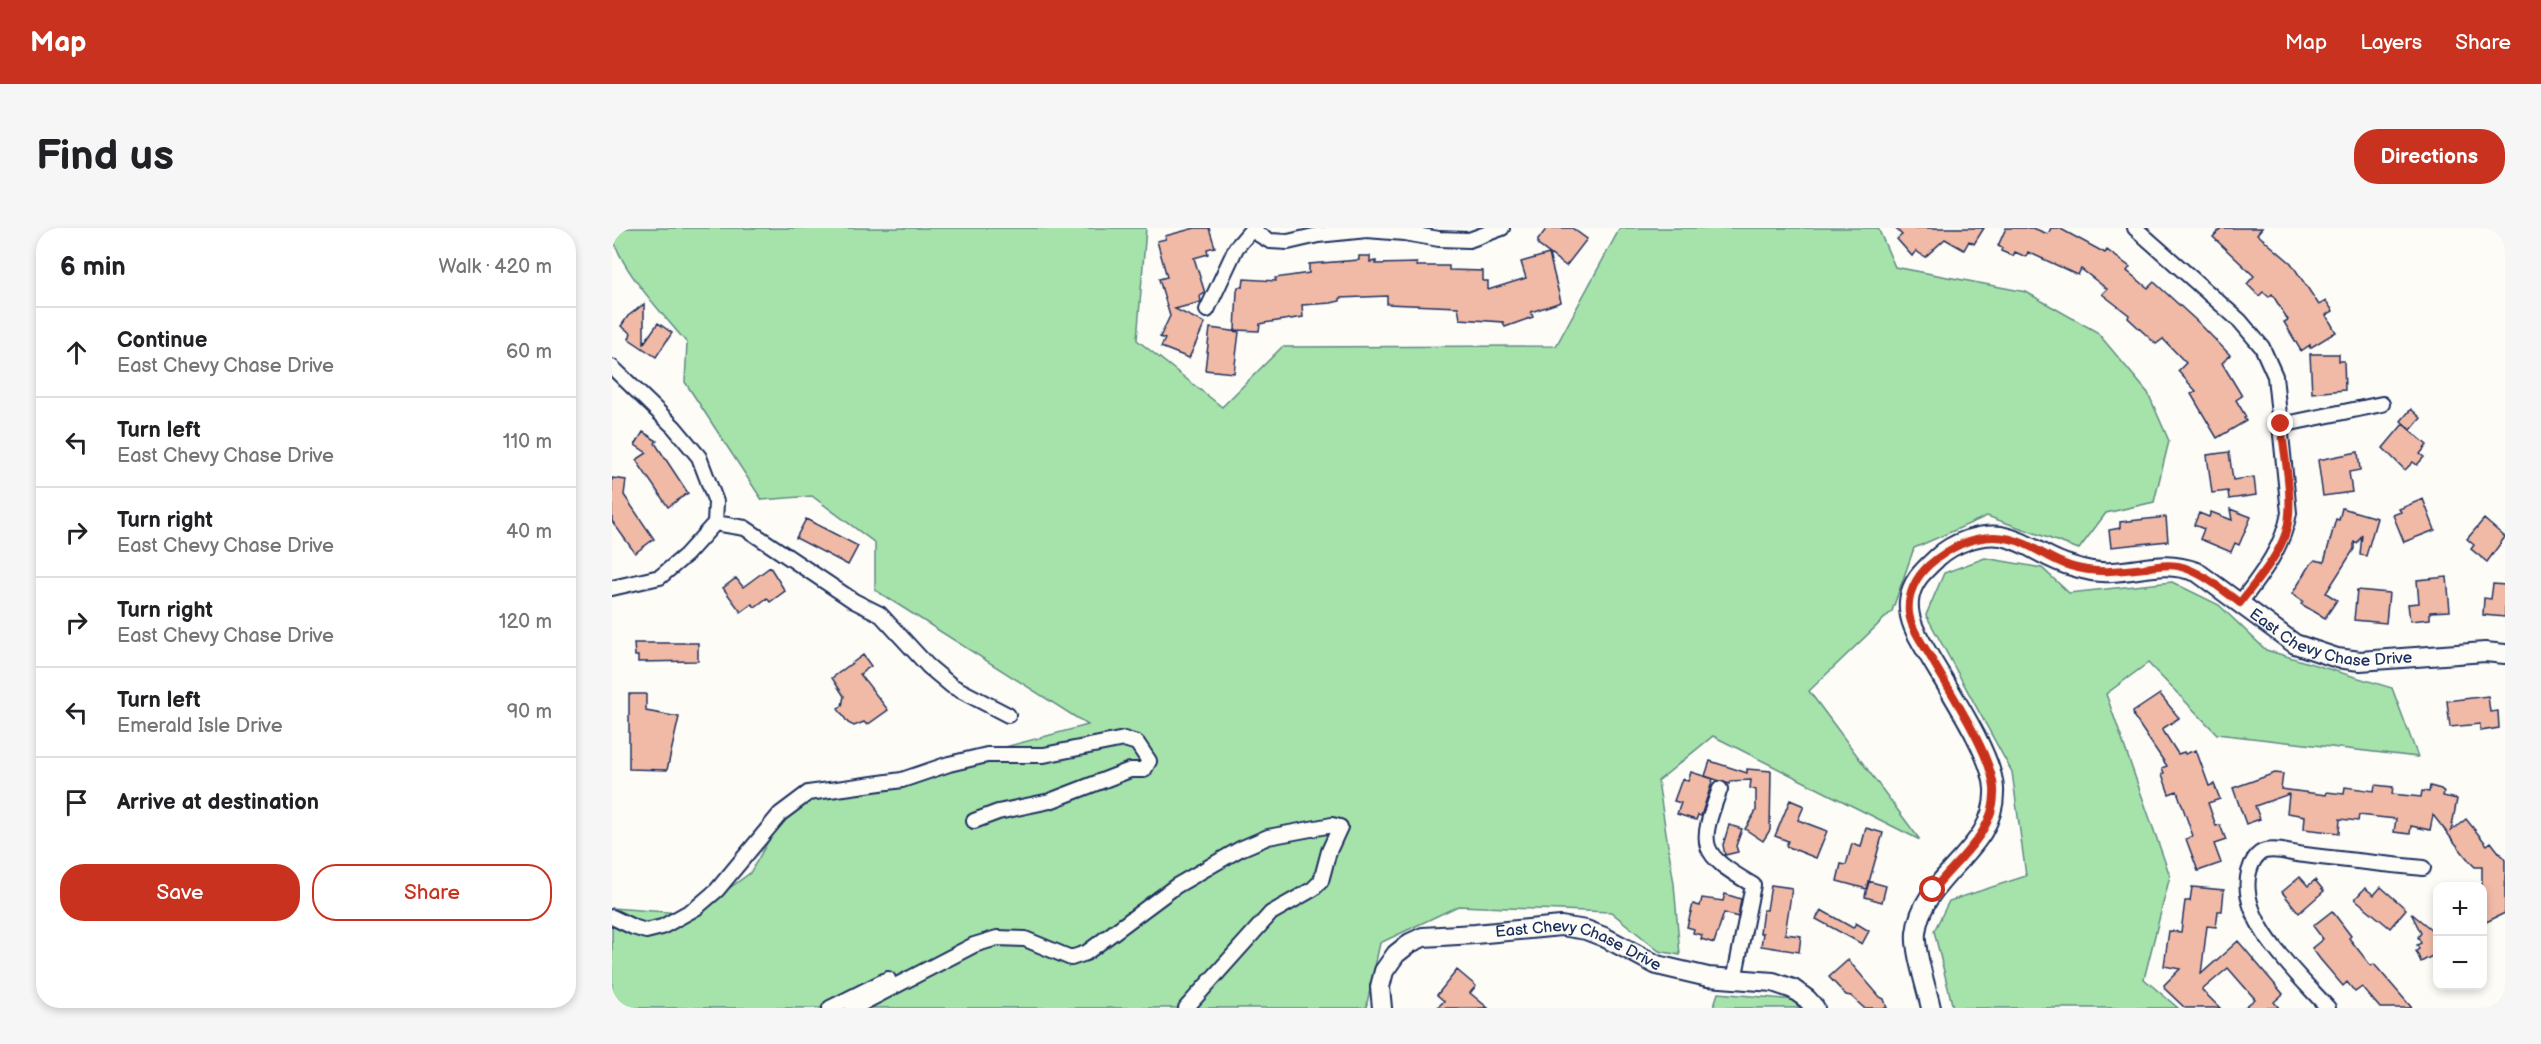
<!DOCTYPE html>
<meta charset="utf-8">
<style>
body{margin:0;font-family:"Balsamiq Sans",sans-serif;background:#f6f6f6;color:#202124}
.controls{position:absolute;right:18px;bottom:18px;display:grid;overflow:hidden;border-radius:12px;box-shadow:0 3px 9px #0003}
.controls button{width:54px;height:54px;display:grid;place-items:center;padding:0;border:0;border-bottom:2px solid #e0e0e0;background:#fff;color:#202124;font:30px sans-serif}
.stop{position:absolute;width:18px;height:18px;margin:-14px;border:4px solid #c8321e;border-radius:50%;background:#fff}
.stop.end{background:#c8321e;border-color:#fff;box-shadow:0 2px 6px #0008}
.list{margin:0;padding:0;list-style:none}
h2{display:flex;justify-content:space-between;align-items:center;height:78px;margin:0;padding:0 24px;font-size:26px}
h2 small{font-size:20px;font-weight:400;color:#757577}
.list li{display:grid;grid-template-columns:39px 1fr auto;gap:18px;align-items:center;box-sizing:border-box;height:90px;padding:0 24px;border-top:2px solid #e0e0e0}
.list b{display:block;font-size:22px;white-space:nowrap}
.list p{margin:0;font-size:20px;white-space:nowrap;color:#757577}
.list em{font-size:20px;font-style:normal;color:#757577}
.actions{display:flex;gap:12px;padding:18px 24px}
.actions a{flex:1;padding:14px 0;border:2px solid #c8321e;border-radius:24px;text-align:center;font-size:21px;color:#c8321e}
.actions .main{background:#c8321e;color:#fff}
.icon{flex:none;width:33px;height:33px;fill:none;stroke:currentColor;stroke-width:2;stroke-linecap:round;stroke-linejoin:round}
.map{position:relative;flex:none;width:1893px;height:780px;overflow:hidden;border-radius:24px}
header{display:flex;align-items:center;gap:36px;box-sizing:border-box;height:84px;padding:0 30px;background:#c8321e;color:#fff}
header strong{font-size:28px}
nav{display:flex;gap:33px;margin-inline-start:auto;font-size:21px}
.intro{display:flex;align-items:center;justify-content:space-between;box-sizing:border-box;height:144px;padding:0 36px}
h1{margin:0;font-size:42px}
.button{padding:15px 27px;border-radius:24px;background:#c8321e;color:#fff;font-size:21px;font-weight:700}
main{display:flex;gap:36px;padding:0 36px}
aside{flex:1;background:#fff;border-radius:24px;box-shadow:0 3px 9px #0003}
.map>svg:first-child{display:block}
.green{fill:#a6e3aa;stroke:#608984;stroke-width:1.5}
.building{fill:#f1baa6;stroke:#1b2f5e;stroke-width:1.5}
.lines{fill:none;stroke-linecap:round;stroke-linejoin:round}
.minor-casing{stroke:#1b2f5e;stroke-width:18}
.major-casing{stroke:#1b2f5e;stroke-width:22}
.minor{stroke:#fdfcf7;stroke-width:14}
.major{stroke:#fdfcf7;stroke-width:18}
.route{stroke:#c8321e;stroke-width:8}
.labels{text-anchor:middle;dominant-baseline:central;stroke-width:6;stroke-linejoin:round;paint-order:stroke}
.street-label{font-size:16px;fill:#1b2f5e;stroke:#fdfcf7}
</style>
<header>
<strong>Map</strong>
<nav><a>Map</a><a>Layers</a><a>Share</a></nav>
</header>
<div class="intro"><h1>Find us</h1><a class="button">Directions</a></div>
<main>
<aside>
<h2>6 min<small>Walk · 420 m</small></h2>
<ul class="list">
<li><svg class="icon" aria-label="ahead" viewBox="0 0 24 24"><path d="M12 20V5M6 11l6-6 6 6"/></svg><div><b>Continue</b><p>East Chevy Chase Drive</p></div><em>60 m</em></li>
<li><svg class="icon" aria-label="left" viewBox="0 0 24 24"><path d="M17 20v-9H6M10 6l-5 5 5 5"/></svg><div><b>Turn left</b><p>East Chevy Chase Drive</p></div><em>110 m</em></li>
<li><svg class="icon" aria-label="right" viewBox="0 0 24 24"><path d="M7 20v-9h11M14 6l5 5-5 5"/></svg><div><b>Turn right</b><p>East Chevy Chase Drive</p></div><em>40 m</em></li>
<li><svg class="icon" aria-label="right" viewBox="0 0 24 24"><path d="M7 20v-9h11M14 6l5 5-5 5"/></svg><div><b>Turn right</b><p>East Chevy Chase Drive</p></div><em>120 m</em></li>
<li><svg class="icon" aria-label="left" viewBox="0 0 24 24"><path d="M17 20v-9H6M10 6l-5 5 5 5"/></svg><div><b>Turn left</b><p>Emerald Isle Drive</p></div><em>90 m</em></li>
<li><svg class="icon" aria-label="arrive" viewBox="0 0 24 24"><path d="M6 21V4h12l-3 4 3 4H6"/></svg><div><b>Arrive at destination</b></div></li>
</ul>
<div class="actions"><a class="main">Save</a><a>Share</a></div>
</aside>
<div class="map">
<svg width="1893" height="780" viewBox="0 0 1893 780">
<rect width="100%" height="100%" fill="#fdfcf7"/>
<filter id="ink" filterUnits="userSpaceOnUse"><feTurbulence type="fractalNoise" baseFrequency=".0167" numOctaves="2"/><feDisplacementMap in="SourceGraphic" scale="12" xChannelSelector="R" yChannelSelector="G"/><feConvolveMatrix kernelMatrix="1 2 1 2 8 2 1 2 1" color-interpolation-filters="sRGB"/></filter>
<g filter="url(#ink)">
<!-- green -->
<path class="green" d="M0 0H534L525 112 610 179 670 119 944 118 1008 0H1266L1283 39 1414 64 1485 104 1536 165 1557 213 1542 274 1494 285 1467 321 1375 288 1302 320 1280 383 1197 463 1308 612 1101 508 1046 553 1062 656 1068 727 1047 723 999 684 846 678 768 715 754 780H0V680L82 686 138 645 180 572 340 533 476 497 263 362V315L200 268 150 272 73 154 75 115C53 88 0 34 0 0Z
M1373 330 1430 340 1457 365 1560 354 1607 377 1654 422 1780 460 1806 529 1605 506 1536 435 1494 466 1558 648 1532 751 1566 780H1341L1322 703 1337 673 1414 648 1400 544 1314 387 1332 345Z
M1106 765 1183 772 1188 780H1101Z"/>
<!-- building -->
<path class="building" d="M583 0H597L603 19 595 21 596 26 582 30 593 65 588 68 589 74 563 81 593 95 577 130 549 119 553 111 548 109 558 88 547 51 555 49 545 13 554 11 553 8Z
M935 0H960L975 11 954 38 926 17V12Z
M1283 0H1372L1362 16 1357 13 1352 22 1333 11 1313 29 1304 23 1300 28 1285 11 1290 7Z
M1394 0H1421L1436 6 1439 0H1447L1493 25 1495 22 1518 39 1515 43 1536 60 1542 54 1587 95 1618 127 1610 135 1630 168 1624 172 1634 189 1632 190 1634 193 1605 210 1579 166 1584 163 1566 143 1574 135 1551 111 1544 116 1516 90 1517 87 1490 66 1495 61 1469 41 1466 47 1416 24 1414 29 1403 24 1401 28 1389 23 1390 20 1386 18Z
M1609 0H1650L1645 6 1679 35 1707 77 1714 73 1721 83 1714 87 1724 104 1698 120V117L1689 123 1672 94 1676 92 1660 66 1657 69 1651 64 1647 68 1635 56 1642 48 1601 9Z
M937 26 949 74 919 84 921 89 893 99 891 94 848 91 846 79 775 76V68L728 70V73L719 75 690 77 691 89 652 95 648 96 647 103 623 102 625 63 626 59H631L632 51 664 53 663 50 697 45V36L747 32V28H758V34L764 33V36L805 35V38H837V42L871 43V53H876V62L914 50 909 34Z
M32 76V115L46 95 60 105 44 129 17 111 19 105 9 98 16 88Z
M598 100 627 104 622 145 593 142Z
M1698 126H1727V133H1732L1733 162 1700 165Z
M1799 181 1809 190 1799 202 1789 193Z
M1791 196 1815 217 1808 226 1812 229 1805 237 1801 234 1793 242 1771 220Z
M31 204 45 213 43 215 76 265 56 279 24 232 35 225 23 217Z
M1617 224 1621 252 1642 249 1644 267 1617 271 1616 263 1600 265 1595 227Z
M1746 224 1748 242 1737 244 1740 264 1711 268 1706 232Z
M0 250 14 252 12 267 42 311 23 325 0 293Z
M1811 271 1823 302 1792 314 1781 287 1789 284 1787 281Z
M1730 280 1765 290 1754 328 1748 327 1750 307 1745 315 1742 314V321L1714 365 1725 372 1713 390 1689 376 1691 373 1680 366 1699 336 1703 332 1712 334 1724 291 1727 292Z
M1618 281 1639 289 1627 317 1623 315 1619 324 1588 311 1592 301 1582 297 1587 285 1597 289 1599 284 1620 292Z
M1554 289 1556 313 1499 319 1497 302 1508 300V294Z
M194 291 246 318 236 337 184 310Z
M1872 291 1893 309 1875 334 1859 321 1862 317 1855 311Z
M158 339 173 363 158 374 155 370 143 379 140 376 129 384 111 360 124 350 131 359Z
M1835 349 1838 383 1818 384V391L1798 393 1796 376 1807 375 1805 352Z
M1881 356 1893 357V389L1871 387 1872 370 1879 371Z
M1745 362 1777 365 1774 395 1742 392Z
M22 415H86V433L26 434V428H23Z
M251 427 259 438 248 446 276 482 255 497 252 494 242 498 236 495 226 481 230 478 232 468 220 450Z
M17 466H34V483L67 489 55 542 17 541Z
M1548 466 1567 490 1550 501 1566 526 1572 524 1573 526 1584 522 1597 558 1602 556 1608 571 1596 575 1604 598 1608 597 1614 612 1602 616 1609 635 1586 643 1574 611 1581 608 1565 563 1557 566 1550 546 1552 545 1550 540 1555 538 1522 489 1521 484Z
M1876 468 1878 484 1886 483 1887 500 1868 503V496L1838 499 1835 473Z
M1098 533 1135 545V541L1159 543 1158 602 1151 613 1133 601 1144 583V562L1138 560 1139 552 1118 553 1117 556 1093 548Z
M1079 544 1101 551 1089 588 1086 587 1084 592 1065 586 1069 575 1062 573 1070 551 1076 553Z
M1663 545 1671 546 1669 561 1714 567 1715 564 1732 566 1733 559 1762 563 1763 557 1781 559 1780 566 1809 569 1810 563 1817 564 1818 558 1829 561 1832 564 1831 568 1845 571 1839 603 1854 591 1875 617 1879 614 1893 632V685L1870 696V639H1863L1858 634 1821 587 1818 602 1799 598 1798 606 1782 604 1784 591 1747 587 1746 593 1728 591 1727 605 1692 601 1693 588 1675 585 1677 566 1643 578 1648 591 1634 596 1621 560Z
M1178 572 1192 578 1186 592 1215 603 1204 630 1174 618 1176 613 1163 608Z
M1117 597 1130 601 1124 618 1126 624 1113 627 1111 617Z
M1254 600 1271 605 1255 661 1225 653 1229 636 1234 637 1240 616 1249 619Z
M1688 649 1696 658 1703 652 1712 663 1687 685 1670 664Z
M1256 653 1274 658 1270 674 1253 669Z
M1159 657 1180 660 1173 706 1189 708 1187 724 1149 718 1151 705H1148L1151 682H1155Z
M1580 659 1612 662 1610 683H1606L1604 699 1595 698 1589 746 1626 713 1671 766 1662 774 1667 780H1632L1643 771 1616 740 1590 762 1608 780H1573L1553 761 1552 757 1568 741 1552 738 1557 703 1569 704 1573 673H1578Z
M1769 659 1794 681 1778 700 1743 671 1753 660 1762 667Z
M1113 666 1129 671 1126 689 1112 685 1102 715 1089 711 1090 707 1081 705 1082 701 1075 699 1081 676 1088 678 1090 670 1111 673Z
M1209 682 1241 700 1244 695 1257 703 1250 716 1204 691Z
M1720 683 1739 708 1737 710 1759 738 1762 736 1800 780H1768L1750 759 1743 764 1735 754 1731 758 1708 731 1700 720 1711 711 1701 698Z
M1799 685 1826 707V717L1821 719 1824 726 1809 734 1804 723 1807 721 1805 717 1809 715 1806 709 1809 705Z
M1236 732 1268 769 1272 771 1275 780H1252L1239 768 1234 767 1217 749Z
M845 742 864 758 858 765 876 780H825L832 773 825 767Z"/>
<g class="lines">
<defs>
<path id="minor" d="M642 0 646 6 658 13 676 14 706 7 755 2 792 5 827 11 857 12 890 0
M1523 0 1628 93 1650 119 1663 148 1677 285C1671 320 1649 347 1628 375
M595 82 624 20 641 0
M0 139 62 199 87 229 104 274 103 295
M1669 197 1770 176
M103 295 133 300 242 373 268 386 316 438 340 458 396 487
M0 360 48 349 74 327 103 295
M1108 561C1086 619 1087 625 1141 657L1122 752
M0 689 21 699 34 703 50 699 84 680 105 662 168 586 196 565 290 552 337 536 375 527H432L512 511 525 515 537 533 532 542H518L438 573 386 584 362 593
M218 780 276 751
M241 780 362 717 385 710 413 711 459 730 474 725 564 658 628 621 656 609 720 597 728 599 717 623 709 653 701 661 659 685 574 780
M1716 780C1686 746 1625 693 1637 644 1639 636 1644 625 1653 623 1667 620 1679 626 1693 627 1732 632 1772 636 1811 640"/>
<g id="major">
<path id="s1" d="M770 780 768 759 772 743 784 726 798 715 811 709 863 706 949 698 974 702 992 709 1045 737 1096 749 1161 754 1181 761 1195 771 1203 780"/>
<path id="s2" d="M1319 780C1315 761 1302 723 1304 705 1310 646 1385 623 1382 561 1381 528 1337 462 1319 431 1309 413 1295 395 1297 373 1299 353 1312 342 1326 329 1341 315 1368 305 1389 308 1415 313 1435 332 1460 338 1472 342 1487 345 1500 344 1534 342 1551 332 1585 344L1683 416 1725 430 1748 433 1873 424 1893 426"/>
</g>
</defs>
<!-- minor casing -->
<use href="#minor" class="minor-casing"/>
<!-- major casing -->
<use href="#major" class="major-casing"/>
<!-- minor -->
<use href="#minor" class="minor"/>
<!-- major -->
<use href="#major" class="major"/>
</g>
</g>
<g class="lines" filter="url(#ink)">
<!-- route -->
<path class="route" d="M1321 662C1345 631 1385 604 1382 560 1379 525 1337 462 1319 430 1311 416 1299 401 1297 385 1295 366 1304 349 1317 337 1345 313 1377 300 1413 316 1428 323 1442 333 1458 338 1483 346 1508 343 1534 340 1545 338 1555 336 1566 338 1589 343 1609 361 1628 375 1644 353 1666 330 1674 304 1683 274 1672 228 1669 196"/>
</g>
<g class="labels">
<!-- street labels -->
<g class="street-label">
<text stroke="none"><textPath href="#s2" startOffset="934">East Chevy Chase Drive</textPath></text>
<text stroke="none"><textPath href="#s1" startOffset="250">East Chevy Chase Drive</textPath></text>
</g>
</g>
</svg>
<div class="controls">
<button>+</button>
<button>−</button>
</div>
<div class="stop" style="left:1321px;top:662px"></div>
<div class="stop end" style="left:1669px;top:196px"></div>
</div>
</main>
